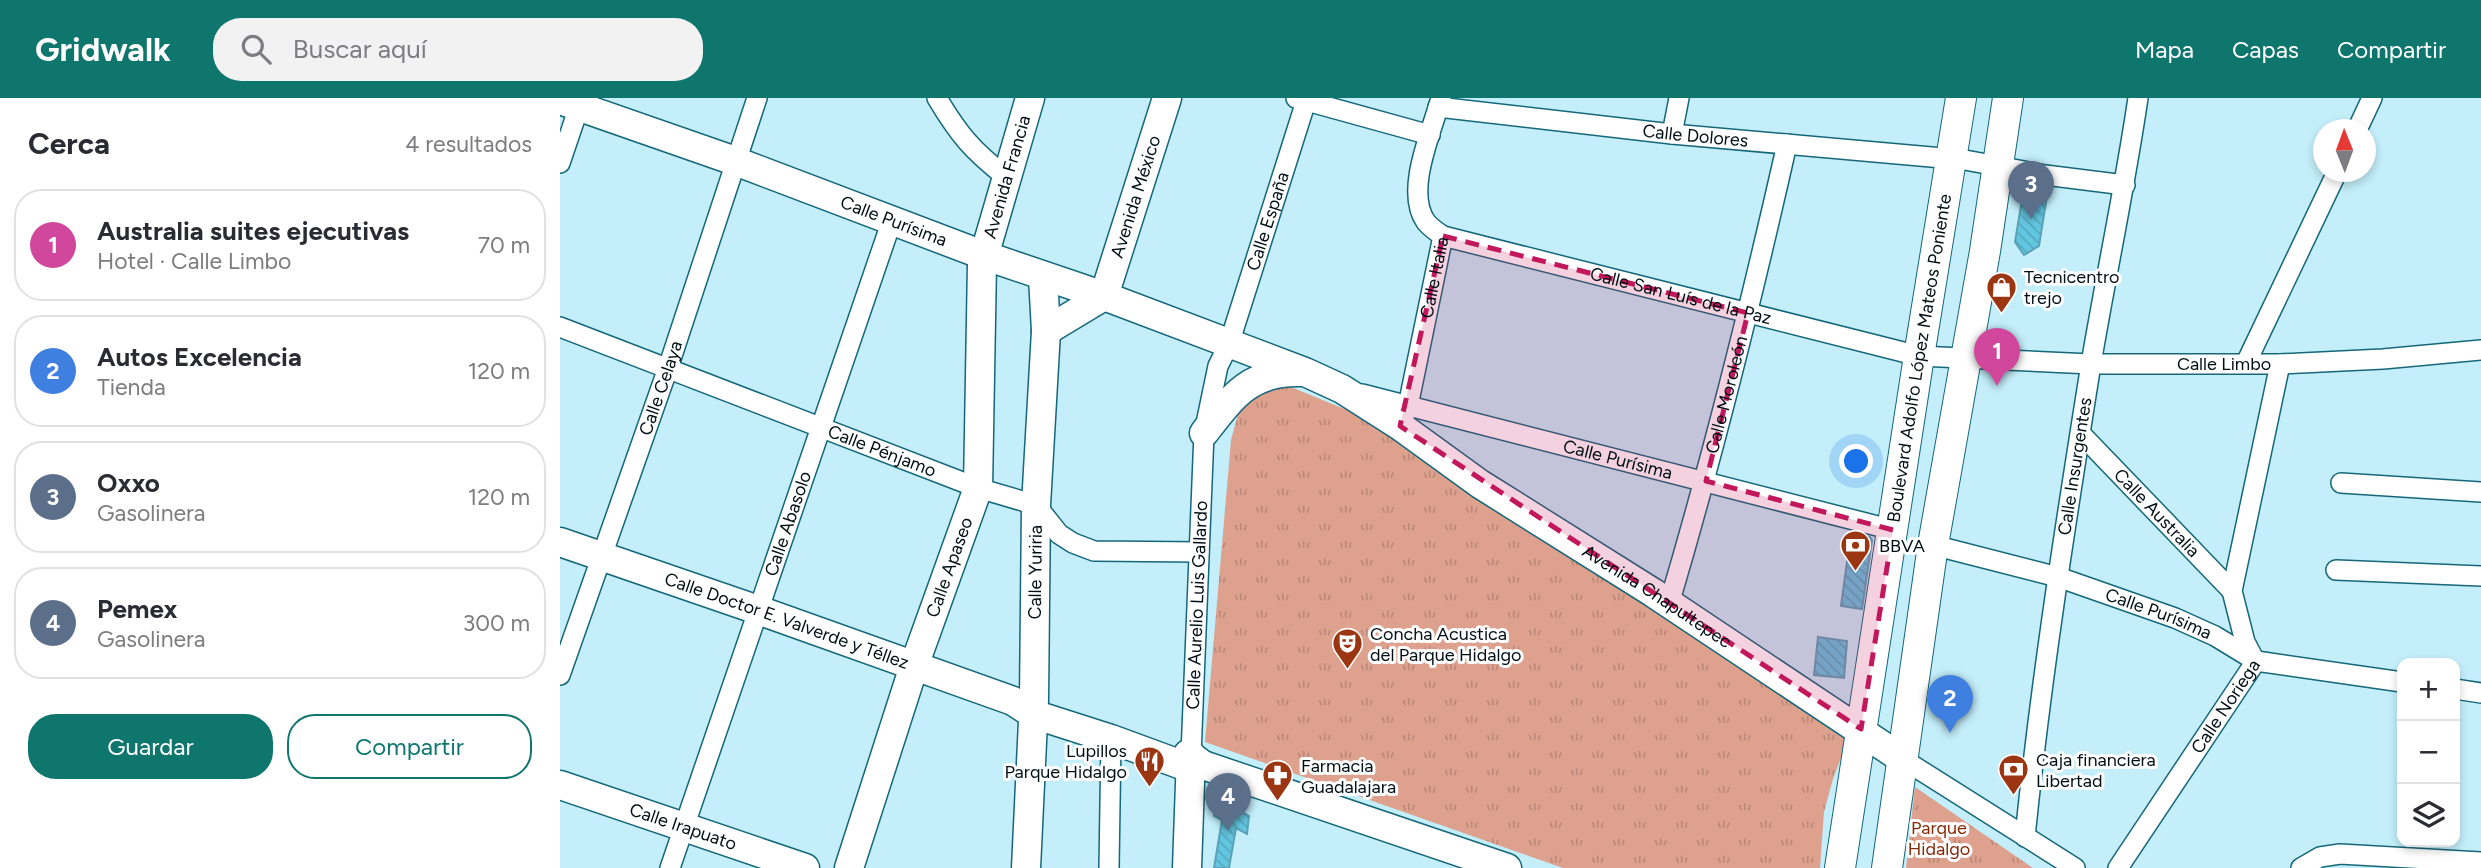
<!DOCTYPE html>
<html lang="es">
<meta charset="utf-8">
<style>
body{margin:0;font-family:Figtree,sans-serif;background:#f2f2f3;color:#2b2b33}
.controls{position:absolute;right:21px;bottom:21px;display:grid;overflow:hidden;border-radius:14px;box-shadow:0 4px 10px #0003}
.controls button{width:63px;height:63px;display:grid;place-items:center;padding:0;border:0;border-bottom:2px solid #e1e1e2;background:#fff;color:#2b2b33;font:35px sans-serif}
.compass{position:absolute;left:1753px;top:21px;width:63px;height:63px;border-radius:50%;background:#fff;box-shadow:0 4px 10px #0003;rotate:359deg}
.you{position:absolute;left:1297px;top:364px;width:24px;height:24px;margin:-18px;border:5px solid #fff;border-radius:50%;background:#1a73e8;box-shadow:0 0 0 10px #1a73e833}
.badge{display:grid;place-items:center;width:46px;height:46px;border-radius:50%;background:#0f766e;color:#fff;font-size:23px;font-weight:700}
.pin{position:absolute;translate:-50% -58px;filter:drop-shadow(0 2px 4px #0008)}
.pin::after{content:'';position:absolute;top:37px;width:24px;height:21px;background:inherit;clip-path:polygon(0 0,100% 0,50% 100%)}
.list{margin:0;padding:0;list-style:none}
h2{display:flex;justify-content:space-between;align-items:center;height:91px;margin:0;padding:0 28px;font-size:30px}
h2 small{font-size:23px;font-weight:400;color:#7c7c81}
.list li{display:grid;grid-template-columns:46px 1fr auto;gap:21px;align-items:center;box-sizing:border-box;height:112px;margin:0 14px 14px;padding:0 14px;border:2px solid #e1e1e2;border-radius:28px}
.list b{display:block;font-size:26px;white-space:nowrap}
.list p{margin:0;font-size:23px;white-space:nowrap;color:#7c7c81}
.list em{font-size:23px;font-style:normal;color:#7c7c81}
.actions{display:flex;gap:14px;padding:21px 28px}
.actions a{flex:1;padding:16px 0;border:2px solid #0f766e;border-radius:28px;text-align:center;font-size:24px;color:#0f766e}
.actions .main{background:#0f766e;color:#fff}
.icon{flex:none;width:38px;height:38px;fill:none;stroke:currentColor;stroke-width:2;stroke-linecap:round;stroke-linejoin:round}
.map{position:relative;flex:none;width:1921px;height:770px;overflow:hidden}
header{display:flex;align-items:center;gap:42px;box-sizing:border-box;height:98px;padding:0 35px;background:#0f766e;color:#fff}
header strong{font-size:33px}
nav{display:flex;gap:38px;margin-inline-start:auto;font-size:24px}
.search{width:490px;height:63px;background:#f2f2f3;display:flex;align-items:center;gap:18px;box-sizing:border-box;padding:0 24px;border-radius:28px;color:#7c7c81;font-size:26px}
main{display:flex}
aside{flex:1;background:#fff}
.map>svg:first-child{display:block}
.grass{fill:url(#grass-tufts)}
.building{fill:url(#building-back-hatch);stroke:#5aa3b7;stroke-width:2}
.lines{fill:none;stroke-linecap:round;stroke-linejoin:round}
.street-casing{stroke:#15677a;stroke-width:22}
.secondary-casing{stroke:#15677a;stroke-width:31}
.primary-casing{stroke:#15677a;stroke-width:32}
.street{stroke:#fff;stroke-width:19}
.secondary{stroke:#fff;stroke-width:28}
.primary{stroke:#fff;stroke-width:30}
.marked{fill:#c2185b;fill-opacity:0.2;stroke:#c2185b;stroke-width:5;stroke-dasharray:14 9;stroke-linejoin:round}
.labels{text-anchor:middle;dominant-baseline:central;stroke-width:6;stroke-linejoin:round;paint-order:stroke}
.street-label{font-size:18px;fill:#000f14;stroke:#fff}
.poi-label{font-size:18px;fill:#000f14;stroke:#fff;text-anchor:start}
.park-label{font-size:18px;fill:#832907;stroke:#fff}
</style>
<header>
<strong>Gridwalk</strong>
<div class="search"><svg class="icon" aria-label="search" viewBox="0 0 24 24"><circle cx="10" cy="10" r="6"/><path d="M15 15l6 6"/></svg>Buscar aquí</div>
<nav><a>Mapa</a><a>Capas</a><a>Compartir</a></nav>
</header>
<main>
<aside>
<h2>Cerca<small>4 resultados</small></h2>
<ul class="list">
<li><span class="badge" style="background:#d1479c">1</span><div><b>Australia suites ejecutivas</b><p>Hotel · Calle Limbo</p></div><em>70 m</em></li>
<li><span class="badge" style="background:#3f7fe0">2</span><div><b>Autos Excelencia</b><p>Tienda</p></div><em>120 m</em></li>
<li><span class="badge" style="background:#5c6f8a">3</span><div><b>Oxxo</b><p>Gasolinera</p></div><em>120 m</em></li>
<li><span class="badge" style="background:#5c6f8a">4</span><div><b>Pemex</b><p>Gasolinera</p></div><em>300 m</em></li>
</ul>
<div class="actions"><a class="main">Guardar</a><a>Compartir</a></div>
</aside>
<div class="map">
<svg width="1921" height="770" viewBox="0 0 1921 770">
<defs>
<pattern id="grass-tufts" width="24" height="20" patternUnits="userSpaceOnUse" patternTransform="scale(1.75)"><rect width="24" height="20" fill="#dea18e"/><path d="M3 7l-1-3M5 7V3M7 7l1-3M15 17l-1-3M17 17v-4M19 17l1-3" fill="none" stroke="#bd897a"/></pattern>
<pattern id="building-back-hatch" width="6" height="6" patternUnits="userSpaceOnUse" patternTransform="scale(1.75)"><rect width="6" height="6" fill="#63c6e0"/><path d="M-1 5l2 2M0 0l6 6M5-1l2 2" fill="none" stroke="#54a9bf"/></pattern>
</defs>
<rect width="100%" height="100%" fill="#c3eefa"/>
<!-- grass -->
<path class="grass" d="M726 287 821 326 1290 636 1273 681 1264 714 1260 770H1003L645 644 671 342 679 312 700 296Z
M1355 689 1473 770H1346Z"/>
<!-- building -->
<path class="building" d="M1473 87 1481 89 1487 98 1479 148 1464 157 1455 144 1463 95Z
M1291 434 1310 439 1312 442 1302 511 1281 508Z
M1258 539 1287 543 1284 580 1254 577Z
M656 699 689 718 687 736 676 730 669 770H654L662 722 654 718Z"/>
<g class="lines">
<defs>
<g id="street">
<path d="M377 0C399 37 412 52 446 79"/>
<path d="M736 0 870 37"/>
<path id="s1" d="M881 0C872 33 844 93 866 124 870 129 877 134 883 138L1359 258 1531 266H1720L1823 261 1921 252"/>
<path id="s2" d="M878 9 1112 36 1405 62 1485 77 1565 87"/>
<path d="M1797 32 1812 0"/>
<path d="M1112 36 1119 0"/>
<path d="M0 65 22 0"/>
<path id="s3" d="M0 229 418 390 476 407 499 436 513 445 534 453 639 454"/>
<path d="M1686 265 1777 74"/>
<path id="s4" d="M802 296 1333 432"/>
<path id="s5" d="M844 318 848 308 883 138"/>
<path id="s6" d="M1522 337 1672 493"/>
<path d="M1781 385 1921 394"/>
<path id="s7" d="M1373 447 1498 479 1615 520 1655 538 1696 563 1842 584"/>
<path d="M1776 472 1921 478"/>
<path id="s8" d="M1109 506C1154 354 1192 201 1227 46"/>
<path d="M1695 563 1685 544 1672 493 1720 266"/>
<path id="s9" d="M0 577 108 270 197 0"/>
<path d="M1895 591 1921 595"/>
<path id="s10" d="M631 657 644 335 658 268 669 246 747 0"/>
<path d="M1341 660 1515 770"/>
<path id="s11" d="M1465 739C1481 580 1506 423 1531 266 1546 177 1565 89 1578 0"/>
<path id="s12" d="M110 770 332 122"/>
<path d="M549 770 551 641"/>
<path id="s13" d="M1558 770 1696 563"/>
<path d="M1741 770 1760 759 1780 756 1921 764"/>
</g>
<g id="secondary">
<path id="s14" d="M0 2 175 63 423 157 544 198 745 274 782 291 840 328 920 386 1092 494 1341 660"/>
<path id="s15" d="M486 233 544 198 607 0"/>
<path d="M644 335C672 299 690 273 739 274"/>
<path id="s16" d="M0 444 198 512 453 603 473 616 551 641 630 670 643 667"/>
<path d="M628 656 643 667 947 770"/>
<path id="s17" d="M0 687 245 770"/>
<path id="s18" d="M289 770 354 568 418 390 422 165 470 0"/>
<path id="s19" d="M466 770 474 602 476 407 486 233 483 179"/>
<path d="M627 770 631 657"/>
</g>
<g id="primary">
<path id="s20" d="M1280 770 1359 258 1401 0"/>
<path d="M1327 770 1373 447 1425 153 1448 0"/>
</g>
</defs>
<!-- street casing -->
<use href="#street" class="street-casing"/>
<!-- secondary casing -->
<use href="#secondary" class="secondary-casing"/>
<!-- primary casing -->
<use href="#primary" class="primary-casing"/>
<!-- street -->
<use href="#street" class="street"/>
<!-- secondary -->
<use href="#secondary" class="secondary"/>
<!-- primary -->
<use href="#primary" class="primary"/>
</g>
<!-- marked area -->
<path class="marked" d="M883 138 1188 215 1146 383 1333 432 1301 631 840 328Z"/>
<!-- icons -->
<defs>
<symbol id="shop-pin" viewBox="-11 -11 22 30"><path d="M0 17L-7.5 6A9.5 9.5 0 1 1 7.5 6Z" fill="#9c3511" stroke="#fff"/><path d="M-5-2.5h2.3a2.7 3.5 0 0 1 5.4 0H5L5.5 6h-11ZM-1.5-2.5h3a1.5 2.3 0 0 0-3 0Z" fill="#fff"/></symbol>
<symbol id="bank-pin" viewBox="-11 -11 22 30"><path d="M0 17L-7.5 6A9.5 9.5 0 1 1 7.5 6Z" fill="#9c3511" stroke="#fff"/><path d="M-6-4H6V4H-6ZM0-2.3a2.3 2.3 0 1 0 0 4.6a2.3 2.3 0 1 0 0-4.6Z" fill="#fff"/></symbol>
<symbol id="theatre-pin" viewBox="-11 -11 22 30"><path d="M0 17L-7.5 6A9.5 9.5 0 1 1 7.5 6Z" fill="#9c3511" stroke="#fff"/><path d="M-5-5.5Q0-4 5-5.5V0Q5 5 0 6Q-5 5-5 0ZM-3.3-2.5H-1v1.5H-3.3ZM1-2.5H3.3v1.5H1ZM-2.8 1Q0 5.5 2.8 1Z" fill="#fff"/></symbol>
<symbol id="restaurant-pin" viewBox="-11 -11 22 30"><path d="M0 17L-7.5 6A9.5 9.5 0 1 1 7.5 6Z" fill="#9c3511" stroke="#fff"/><path d="M-5-6h1v4h1v-4h1v4h1v-4h1v5L-1.5 .5V6h-2V.5L-5-1ZM5-6V6H3V1.5H1.5Q1.5-4 5-6Z" fill="#fff"/></symbol>
<symbol id="pharmacy-pin" viewBox="-11 -11 22 30"><path d="M0 17L-7.5 6A9.5 9.5 0 1 1 7.5 6Z" fill="#9c3511" stroke="#fff"/><path d="M-2-6h4v4h4v4h-4v4h-4v-4h-4v-4h4Z" fill="#fff"/></symbol>
</defs>
<g fill-rule="evenodd">
<use href="#shop-pin" x="1424" y="172" width="35" height="47"/>
<use href="#bank-pin" x="1278" y="430" width="35" height="47"/>
<use href="#theatre-pin" x="770" y="528" width="35" height="47"/>
<use href="#restaurant-pin" x="572" y="646" width="35" height="47"/>
<use href="#bank-pin" x="1436" y="654" width="35" height="47"/>
<use href="#pharmacy-pin" x="700" y="660" width="35" height="47"/>
</g>
<g class="labels">
<!-- street labels -->
<g class="street-label">
<text stroke="none"><textPath href="#s2" startOffset="259">Calle Dolores</textPath></text>
<text stroke="none"><textPath href="#s18" startOffset="716">Avenida Francia</textPath></text>
<text stroke="none"><textPath href="#s15" startOffset="172">Avenida México</textPath></text>
<text stroke="none"><textPath href="#s14" startOffset="355">Calle Purísima</textPath></text>
<text stroke="none"><textPath href="#s10" startOffset="544">Calle España</textPath></text>
<text stroke="none"><textPath href="#s5" startOffset="142">Calle Italia</textPath></text>
<text stroke="none"><textPath href="#s1" startOffset="396">Calle San Luís de la Paz</textPath></text>
<text stroke="none"><textPath href="#s20" startOffset="516">Boulevard Adolfo López Mateos Poniente</textPath></text>
<text stroke="none"><textPath href="#s1" startOffset="947">Calle Limbo</textPath></text>
<text stroke="none"><textPath href="#s9" startOffset="304">Calle Celaya</textPath></text>
<text stroke="none"><textPath href="#s8" startOffset="217">Calle Moroleón</textPath></text>
<text stroke="none"><textPath href="#s3" startOffset="345">Calle Pénjamo</textPath></text>
<text stroke="none"><textPath href="#s4" startOffset="264">Calle Purísima</textPath></text>
<text stroke="none"><textPath href="#s11" startOffset="374">Calle Insurgentes</textPath></text>
<text stroke="none"><textPath href="#s6" startOffset="108">Calle Australia</textPath></text>
<text stroke="none"><textPath href="#s12" startOffset="364">Calle Abasolo</textPath></text>
<text stroke="none"><textPath href="#s18" startOffset="317">Calle Apaseo</textPath></text>
<text stroke="none"><textPath href="#s19" startOffset="296">Calle Yuriria</textPath></text>
<text stroke="none"><textPath href="#s14" startOffset="1211">Avenida Chapultepec</textPath></text>
<text stroke="none"><textPath href="#s10" startOffset="150">Calle Aurelio Luis Gallardo</textPath></text>
<text stroke="none"><textPath href="#s7" startOffset="236">Calle Purísima</textPath></text>
<text stroke="none"><textPath href="#s16" startOffset="240">Calle Doctor E. Valverde y Téllez</textPath></text>
<text stroke="none"><textPath href="#s13" startOffset="194">Calle Noriega</textPath></text>
<text stroke="none"><textPath href="#s17" startOffset="130">Calle Irapuato</textPath></text>
</g>
<!-- poi labels -->
<g class="poi-label">
<text x="1464" y="179">Tecnicentro<tspan x="1464" dy="21">trejo</tspan></text>
<text x="1319" y="448">BBVA</text>
<text x="810" y="536">Concha Acustica<tspan x="810" dy="21">del Parque Hidalgo</tspan></text>
<text x="567" y="653" text-anchor="end">Lupillos<tspan x="567" dy="21">Parque Hidalgo</tspan></text>
<text x="1476" y="662">Caja financiera<tspan x="1476" dy="21">Libertad</tspan></text>
<text x="741" y="668">Farmacia<tspan x="741" dy="21">Guadalajara</tspan></text>
</g>
<!-- park labels -->
<g class="park-label">
<text x="1379" y="730">Parque<tspan x="1379" dy="21">Hidalgo</tspan></text>
</g>
</g>
</svg>
<div class="controls">
<button>+</button>
<button>−</button>
<button><svg class="icon" aria-label="layers" viewBox="0 0 24 24"><path d="M12 4l9 5-9 5-9-5zM3 14l9 5 9-5"/></svg></button>
</div>
<svg class="compass" viewBox="-18 -18 36 36"><path d="M0-13l5 13h-10z" fill="#e53935"/><path d="M0 13l5-13h-10z" fill="#7c7c81"/></svg>
<div class="you"></div>
<div class="pin badge" style="left:1437px;top:288px;background:#d1479c">1</div>
<div class="pin badge" style="left:1390px;top:635px;background:#3f7fe0">2</div>
<div class="pin badge" style="left:1471px;top:121px;background:#5c6f8a">3</div>
<div class="pin badge" style="left:668px;top:733px;background:#5c6f8a">4</div>
</div>
</main>
